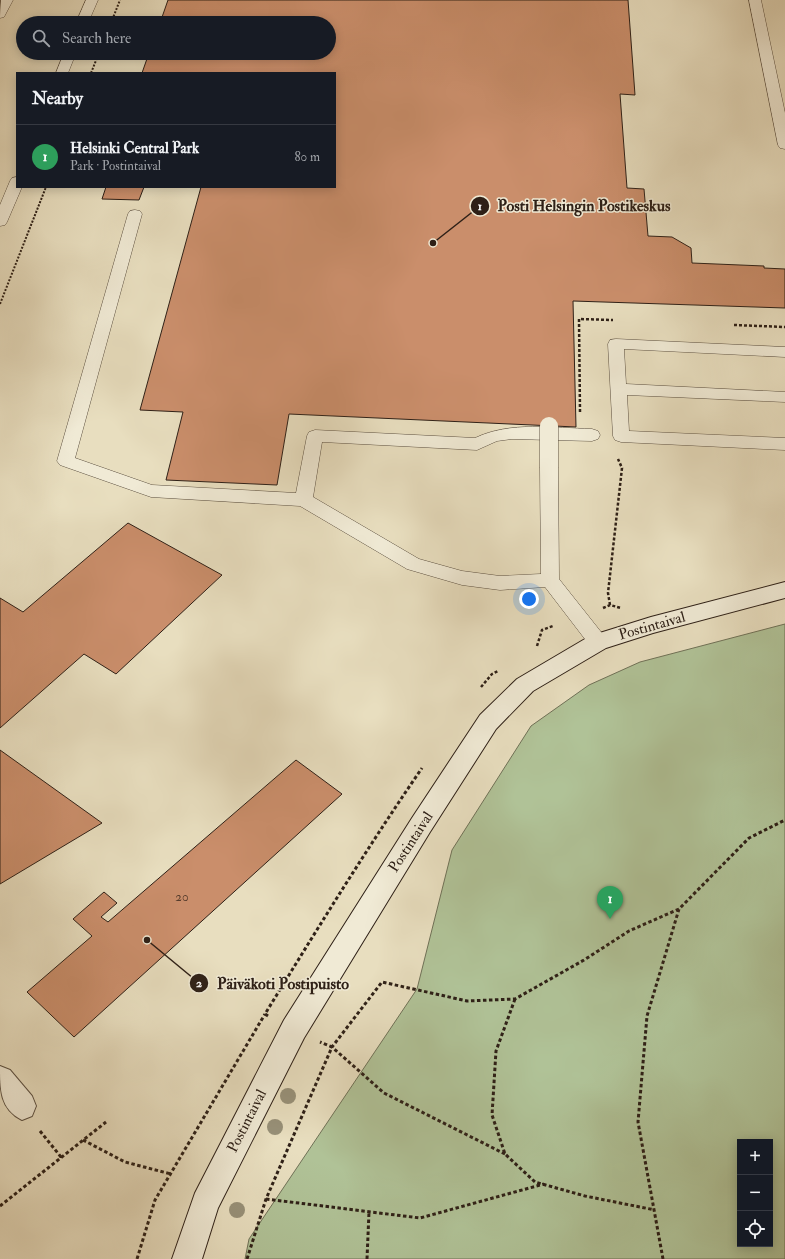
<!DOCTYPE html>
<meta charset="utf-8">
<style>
body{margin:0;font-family:"IM FELL Double Pica",serif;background:#20242c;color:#f1f3f6}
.controls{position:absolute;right:12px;bottom:12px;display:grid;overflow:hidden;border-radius:0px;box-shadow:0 2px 10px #0003}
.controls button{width:36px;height:36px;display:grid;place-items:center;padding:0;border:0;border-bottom:1px solid #363941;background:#171b24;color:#f1f3f6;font:20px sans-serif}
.you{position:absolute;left:529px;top:599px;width:14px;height:14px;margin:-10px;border:3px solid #fff;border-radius:50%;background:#1a73e8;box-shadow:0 0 0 6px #1a73e833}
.badge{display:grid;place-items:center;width:26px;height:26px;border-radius:50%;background:#c59692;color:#fff;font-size:13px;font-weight:700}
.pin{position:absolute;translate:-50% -33px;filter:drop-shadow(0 1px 2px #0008)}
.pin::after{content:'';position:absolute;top:21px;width:14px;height:12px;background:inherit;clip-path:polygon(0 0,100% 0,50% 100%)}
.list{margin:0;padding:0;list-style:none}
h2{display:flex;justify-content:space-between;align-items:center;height:52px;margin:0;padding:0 16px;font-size:17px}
h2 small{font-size:13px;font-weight:400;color:#9ea1a6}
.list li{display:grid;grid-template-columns:26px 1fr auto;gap:12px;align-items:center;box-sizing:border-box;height:64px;padding:0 16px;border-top:1px solid #363941}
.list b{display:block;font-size:15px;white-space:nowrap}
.list p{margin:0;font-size:13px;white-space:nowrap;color:#9ea1a6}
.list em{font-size:13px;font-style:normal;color:#9ea1a6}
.icon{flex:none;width:22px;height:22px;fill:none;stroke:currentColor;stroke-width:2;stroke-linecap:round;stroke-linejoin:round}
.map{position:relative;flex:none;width:785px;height:1259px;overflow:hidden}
.search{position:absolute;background:#171b24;box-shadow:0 2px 10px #0003;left:16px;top:16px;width:320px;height:44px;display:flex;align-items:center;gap:10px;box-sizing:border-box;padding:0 14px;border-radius:22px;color:#9ea1a6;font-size:15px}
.panel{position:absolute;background:#171b24;box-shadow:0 2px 10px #0003;left:16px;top:72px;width:320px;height:116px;border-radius:0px}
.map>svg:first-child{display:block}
.green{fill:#b0c297;stroke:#6f7157;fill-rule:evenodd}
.building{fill:#ca8e6b;stroke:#2e2017}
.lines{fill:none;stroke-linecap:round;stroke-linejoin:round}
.lane-casing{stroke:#5c5041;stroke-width:1}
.street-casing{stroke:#5c5041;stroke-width:2}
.secondary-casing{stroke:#2e2017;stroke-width:2}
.path-far2{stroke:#2e2017;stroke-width:2;stroke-dasharray:2 1.5;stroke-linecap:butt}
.path-far1{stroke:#2e2017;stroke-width:2.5;stroke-dasharray:3 2;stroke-linecap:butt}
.path{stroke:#2e2017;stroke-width:3;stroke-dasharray:3.5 2.5;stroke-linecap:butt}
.lane{fill:#f0ead5;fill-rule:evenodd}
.street{fill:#f0ead5;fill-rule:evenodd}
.secondary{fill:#f0ead5;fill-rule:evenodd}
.lane-bridge-casing{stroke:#5c5041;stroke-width:19;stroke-linecap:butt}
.lane-bridge{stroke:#f0ead5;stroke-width:18}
.tree{fill:#979078}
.labels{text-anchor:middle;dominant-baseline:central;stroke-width:3;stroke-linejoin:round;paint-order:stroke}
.number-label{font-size:13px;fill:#553c2c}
.street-label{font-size:15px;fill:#2e2017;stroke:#f0ead5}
.leader{fill:none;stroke:#2e2017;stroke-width:1.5}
.callout-dot{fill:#2e2017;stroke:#f0ead5;stroke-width:1.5}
.mark-label{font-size:12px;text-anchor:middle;font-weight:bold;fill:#fff}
.callout-label{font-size:16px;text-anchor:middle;font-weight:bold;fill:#2e2017;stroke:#f0ead5;stroke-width:3;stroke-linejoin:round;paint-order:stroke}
</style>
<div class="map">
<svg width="785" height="1259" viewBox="0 0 785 1259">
<rect width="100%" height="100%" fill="#e8debf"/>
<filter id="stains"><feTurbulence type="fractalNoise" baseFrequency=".005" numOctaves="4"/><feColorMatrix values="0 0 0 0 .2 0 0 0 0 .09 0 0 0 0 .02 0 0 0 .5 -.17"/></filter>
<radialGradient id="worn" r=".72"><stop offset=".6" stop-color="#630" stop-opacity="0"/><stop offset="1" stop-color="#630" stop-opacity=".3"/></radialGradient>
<!-- green -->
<path class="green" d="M785 624V1259H245L249 1239 417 989 452 850 531 726 589 685 640 662ZM740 1142H770V1244H740Z"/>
<!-- building -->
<path class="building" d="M168 0H628L635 95 620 94 627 188 644 189 648 236 672 237 691 248 692 263 764 266V268L785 269V308L573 301 576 427 289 414 277 485 166 480 183 412 140 410 201 187H335V73H142L149 53H329V23H160Z
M106 187H144L139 200 102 199Z
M128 523 222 575 116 674 84 654 0 728V598L23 612Z
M0 750 102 823 0 884Z
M296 760 342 794 74 1037 27 992 92 936 73 919 104 892 117 903 101 917 108 922Z"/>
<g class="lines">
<defs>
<path id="lane" d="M1 0H13L4 17 0 18Z
M86 0H98L88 23H76Z
M749 0H761L785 113V149L780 148 778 145Z
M64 53H76L68 73H56Z
M17 177V187H22L7 222 5 225 0 226V205L10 181 12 178Z
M135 210 140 211 142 214 75 458 152 485 296 493 307 436 309 432 315 430 475 438C510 421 554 428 592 429L598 431 600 435 598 439 592 441 512 439 497 441 477 450 322 442 313 497 419 559 462 571 500 576 541 574 540 468 543 464 549 462 555 464 558 468 559 579 605 637 608 642 605 647 598 649 591 647 545 587 500 590 462 585 407 569 300 506 151 497 60 465 57 461 128 214 130 211Z
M616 339 785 347V357L624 349 626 384 785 392V402L627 395 629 431 785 438V450L621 442 615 440 613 436 608 344 610 340Z"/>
<path id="street" d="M0 1066 10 1070 32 1096 36 1106 32 1116 22 1120C0 1109 0 1090 0 1066Z"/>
<path id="secondary" d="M785 582V598L653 633 606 648 533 691 496 729 430 832 304 1038 218 1208 202 1259H172L195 1193 284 1020 412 818 480 715 517 679 590 636 651 617Z"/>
</defs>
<!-- lane casing -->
<use href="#lane" class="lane-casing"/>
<!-- street casing -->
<use href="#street" class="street-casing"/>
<!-- secondary casing -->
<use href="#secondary" class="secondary-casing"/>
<!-- path-far2 -->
<path class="path-far2" d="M111 23 120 0
M91 73 99 53
M0 304 46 187"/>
<!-- path-far1 -->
<path class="path-far1" d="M734 325 785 327
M580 412 579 319 613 320
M610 605 608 593 622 468 618 459
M603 608 610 605 621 608
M537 646 542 630 553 626
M481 687 492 674 498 671"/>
<!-- path -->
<path class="path" d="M515 999 496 1051 492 1115 505 1154 535 1182 585 1196 655 1210
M268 1016 265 1014C316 931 367 848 422 768
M40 1131 61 1157
M83 1140 125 1162 171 1174
M505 1154 384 1093 332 1047 382 982 467 1001 515 999 584 960 629 931 679 909 749 838 785 820
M266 1199 420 1218 544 1184
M0 1206 106 1122
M137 1259 155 1200 265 1014
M247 1259 266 1199 332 1047 320 1042
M367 1259 369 1212
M663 1259 638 1122 647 1016 679 909"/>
<!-- lane -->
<use href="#lane" class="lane"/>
<!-- street -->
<use href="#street" class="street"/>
<!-- secondary -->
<use href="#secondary" class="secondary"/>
<defs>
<path id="lane-bridge" d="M549 426V468"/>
</defs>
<!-- lane-bridge casing -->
<use href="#lane-bridge" class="lane-bridge-casing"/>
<!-- lane-bridge -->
<use href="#lane-bridge" class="lane-bridge"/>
</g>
<!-- trees -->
<g class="tree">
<circle cx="288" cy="1096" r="8"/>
<circle cx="275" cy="1127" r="8"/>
<circle cx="237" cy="1210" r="8"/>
</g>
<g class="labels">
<!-- number labels -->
<g class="number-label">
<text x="182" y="897">20</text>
</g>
<!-- street labels -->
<g class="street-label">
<text transform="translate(652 626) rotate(-16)">Postintaival</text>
<text transform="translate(411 842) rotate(-57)">Postintaival</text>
<text transform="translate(247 1121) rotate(-63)">Postintaival</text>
</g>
</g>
<!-- callouts -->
<path class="leader" d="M433 243L480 206M147 940L199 983"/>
<g class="callout-dot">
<circle cx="433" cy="243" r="4"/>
<circle cx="147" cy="940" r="4"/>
<circle cx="480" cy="206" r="10"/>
<circle cx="199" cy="983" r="10"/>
</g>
<g class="mark-label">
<text x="480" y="210">1</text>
<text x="199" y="987">2</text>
</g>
<g class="callout-label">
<text x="584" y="211">Posti Helsingin Postikeskus</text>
<text x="283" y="989">Päiväkoti Postipuisto</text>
</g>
<rect width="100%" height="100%" filter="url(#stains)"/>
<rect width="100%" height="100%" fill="url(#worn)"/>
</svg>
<div class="controls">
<button>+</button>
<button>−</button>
<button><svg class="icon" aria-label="locate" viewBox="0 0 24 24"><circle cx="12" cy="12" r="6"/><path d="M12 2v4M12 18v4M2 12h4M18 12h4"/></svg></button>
</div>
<div class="you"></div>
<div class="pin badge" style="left:610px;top:919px;background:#2e9e5b">1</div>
<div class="search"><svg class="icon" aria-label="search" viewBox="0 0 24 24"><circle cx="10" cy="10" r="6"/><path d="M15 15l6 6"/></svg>Search here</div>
<section class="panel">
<h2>Nearby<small></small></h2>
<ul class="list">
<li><span class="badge" style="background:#2e9e5b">1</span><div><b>Helsinki Central Park</b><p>Park · Postintaival</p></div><em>80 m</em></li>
</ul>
</section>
</div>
